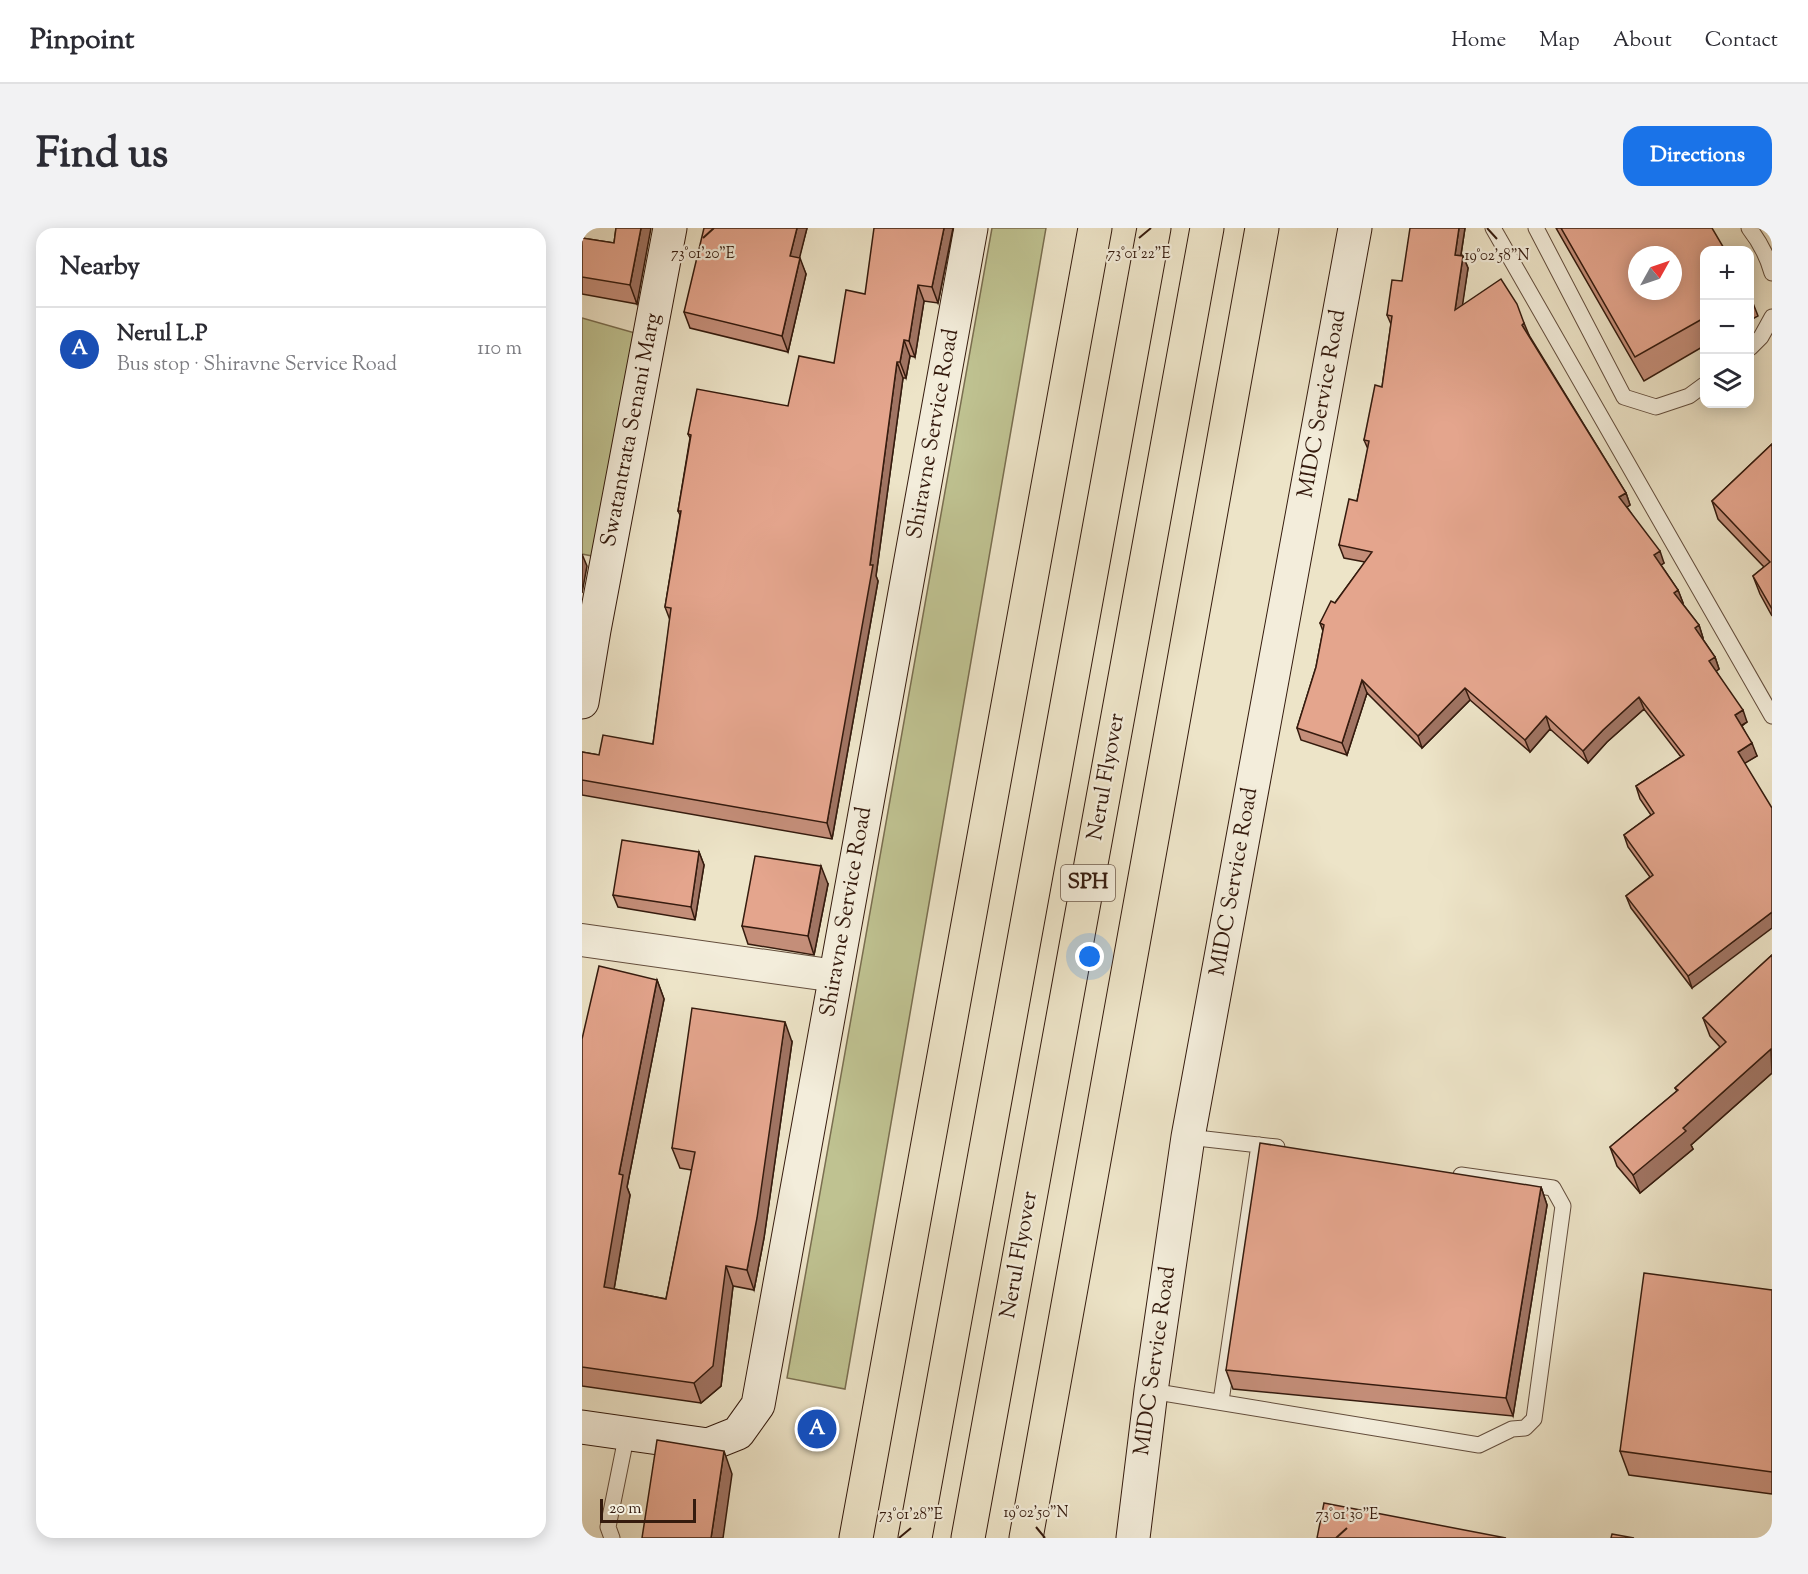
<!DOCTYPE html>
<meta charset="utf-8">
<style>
body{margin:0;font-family:"Sorts Mill Goudy",serif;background:#f2f2f3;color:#2b2b33}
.controls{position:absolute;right:18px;top:18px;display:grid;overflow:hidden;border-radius:12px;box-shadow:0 3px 15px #0003}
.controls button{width:54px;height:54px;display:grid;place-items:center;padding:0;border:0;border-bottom:2px solid #e1e1e2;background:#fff;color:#2b2b33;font:30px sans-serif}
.compass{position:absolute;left:1046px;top:18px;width:54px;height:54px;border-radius:50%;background:#fff;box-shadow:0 3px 15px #0003;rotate:50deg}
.scale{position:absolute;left:18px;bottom:15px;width:96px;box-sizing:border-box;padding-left:6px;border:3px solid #351b0e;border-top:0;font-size:16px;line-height:21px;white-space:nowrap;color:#351b0e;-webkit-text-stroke:4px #f3eddb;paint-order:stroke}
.you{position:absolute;left:508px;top:729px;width:21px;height:21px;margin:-15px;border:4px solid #fff;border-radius:50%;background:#1a73e8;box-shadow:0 0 0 9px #1a73e833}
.badge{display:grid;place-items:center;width:39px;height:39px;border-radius:50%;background:#1a73e8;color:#fff;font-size:20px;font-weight:700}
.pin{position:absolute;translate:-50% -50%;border:3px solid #fff;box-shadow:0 2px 6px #0006}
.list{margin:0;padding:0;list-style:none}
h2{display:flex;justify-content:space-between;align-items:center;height:78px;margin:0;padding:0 24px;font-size:26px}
h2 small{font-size:20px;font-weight:400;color:#7c7c81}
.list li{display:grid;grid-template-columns:39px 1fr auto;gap:18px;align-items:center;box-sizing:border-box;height:84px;padding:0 24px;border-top:2px solid #e1e1e2}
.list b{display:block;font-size:22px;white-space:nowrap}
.list p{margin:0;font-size:20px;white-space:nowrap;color:#7c7c81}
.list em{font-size:20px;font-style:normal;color:#7c7c81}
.icon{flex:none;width:33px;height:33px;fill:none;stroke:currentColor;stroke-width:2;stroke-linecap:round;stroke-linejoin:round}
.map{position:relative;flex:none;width:1190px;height:1310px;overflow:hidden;border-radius:18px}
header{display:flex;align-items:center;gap:36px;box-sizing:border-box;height:84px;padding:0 30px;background:#fff;border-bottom:2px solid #e1e1e2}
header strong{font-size:28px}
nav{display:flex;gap:33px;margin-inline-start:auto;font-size:21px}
.intro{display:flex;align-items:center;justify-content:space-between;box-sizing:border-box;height:144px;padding:0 36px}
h1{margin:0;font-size:42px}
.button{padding:15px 27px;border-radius:18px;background:#1a73e8;color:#fff;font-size:21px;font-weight:700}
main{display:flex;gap:36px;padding:0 36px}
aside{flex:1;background:#fff;border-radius:18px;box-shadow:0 3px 15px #0003}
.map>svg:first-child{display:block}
.green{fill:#bfc291;stroke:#7a6e50;stroke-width:1.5}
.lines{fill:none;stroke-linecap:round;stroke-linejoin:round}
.lane-casing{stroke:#634d3c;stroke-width:17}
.street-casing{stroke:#634d3c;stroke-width:34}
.secondary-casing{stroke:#351b0e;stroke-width:35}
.highway-casing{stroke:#351b0e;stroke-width:35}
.lane{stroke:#f3eddb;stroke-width:15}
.street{stroke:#f3eddb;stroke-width:32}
.secondary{stroke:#f3eddb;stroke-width:33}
.highway{stroke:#ede4c8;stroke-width:33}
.wall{fill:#c48e79;stroke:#351b0e;stroke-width:1.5}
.shaded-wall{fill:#a07463;stroke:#351b0e;stroke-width:1.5}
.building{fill:#e4a58d;stroke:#351b0e;stroke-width:1.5;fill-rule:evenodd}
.ticks{fill:none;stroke:#351b0e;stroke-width:2}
.labels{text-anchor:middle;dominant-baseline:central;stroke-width:4.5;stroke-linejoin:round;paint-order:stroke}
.shield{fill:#f3eddb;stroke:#6e5a4c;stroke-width:1.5}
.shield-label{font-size:21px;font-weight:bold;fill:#351b0e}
.street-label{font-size:22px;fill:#351b0e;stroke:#f3eddb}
.ticks-label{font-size:15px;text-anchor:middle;fill:#351b0e;stroke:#f3eddb;stroke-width:4.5;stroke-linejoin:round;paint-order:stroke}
</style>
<header>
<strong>Pinpoint</strong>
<nav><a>Home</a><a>Map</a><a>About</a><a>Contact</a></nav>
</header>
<div class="intro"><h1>Find us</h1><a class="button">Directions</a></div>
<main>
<aside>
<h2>Nearby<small></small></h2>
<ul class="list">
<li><span class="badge" style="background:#1a4fb4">A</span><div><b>Nerul L.P</b><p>Bus stop · Shiravne Service Road</p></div><em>110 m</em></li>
</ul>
</aside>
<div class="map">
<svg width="1190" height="1310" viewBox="0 0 1190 1310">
<rect width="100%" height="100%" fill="#ede4c8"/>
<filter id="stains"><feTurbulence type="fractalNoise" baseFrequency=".00333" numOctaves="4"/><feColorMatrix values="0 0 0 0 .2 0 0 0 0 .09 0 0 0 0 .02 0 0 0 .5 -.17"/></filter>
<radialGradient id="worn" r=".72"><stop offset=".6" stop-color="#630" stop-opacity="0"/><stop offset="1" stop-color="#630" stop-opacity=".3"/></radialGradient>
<!-- green -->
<path class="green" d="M410 0H464L263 1161 205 1150Z
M0 90 60 107 15 329 0 326Z"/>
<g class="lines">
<defs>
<path id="lane" d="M911 0 1190 488
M954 0 1042 169 1074 179 1107 168 1122 157
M1167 0C1178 14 1185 27 1190 45
M1168 120 1179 109 1190 89
M606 909 695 919
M569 1163 897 1217 930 1201 943 1200 952 1191 981 978 971 960 879 947
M639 1173 677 917
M30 1310 26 1299 45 1205"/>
<path id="street" d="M0 712 254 748"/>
<path id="secondary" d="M0 474 12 402 88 0
M0 1199 126 1217 156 1205 176 1177 389 0
M551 1310 569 1163 606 909 773 0"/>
<path id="highway" d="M274 1310 513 0
M333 1310 572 0
M386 1310 625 0
M444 1310 680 0"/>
</defs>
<!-- lane casing -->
<use href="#lane" class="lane-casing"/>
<!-- street casing -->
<use href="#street" class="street-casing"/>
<!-- secondary casing -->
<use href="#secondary" class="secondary-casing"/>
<!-- highway casing -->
<use href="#highway" class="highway-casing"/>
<!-- lane -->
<use href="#lane" class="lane"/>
<!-- street -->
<use href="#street" class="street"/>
<!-- secondary -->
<use href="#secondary" class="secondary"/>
<!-- highway -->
<use href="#highway" class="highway"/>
</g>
<!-- wall -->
<path class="wall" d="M34 0 55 76 0 66V10L32 15Z
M225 0 217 30 224 46 206 124 108 100 102 84Z
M371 0 356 75 342 73 333 129 328 128 324 150H321L294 348 296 353 250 611 0 567V524L17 527 71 516 88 392 83 379 98 287 96 283 108 210 106 206 206 178 252 135 283 66Z
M883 0 879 27 881 28 886 40 880 77 947 107 1044 265 1048 277 1045 279 1082 335 1079 337 1096 362 1101 375H1100L1117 397 1121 410H1120L1133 429 1137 441 1134 443 1165 494 1160 498 1175 528 1162 535 1110 760 1049 680 1044 668 1068 649 1046 619 1042 607 1069 587 1058 571 1054 558 1099 529 1062 481 1025 514 1006 535 968 501 948 524 888 472 840 520 785 465 765 527 719 512 715 500 734 439 741 403 738 395 783 334 762 330 757 317 775 273 786 221 782 212 800 159 809 96 805 87 820 53Z
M974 0H1130L1122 22V118L1062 153Z
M1167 65 1176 88 1167 93Z
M1190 216V388L1178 366 1171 348 1182 339 1136 291 1130 273Z
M117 624 122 637 113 692 36 679 31 667Z
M246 656 232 727 166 716 160 698Z
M1190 727V845L1109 917 1111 921 1058 965 1035 938 1028 919 1095 863 1093 860 1138 819 1128 808 1121 790Z
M75 752 82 771 45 959 48 967 32 1061 84 1071 110 942 98 940 90 920 210 814 182 1010 172 1062 151 1058 139 1158 119 1175 0 1158V811Z
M959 959 965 977 931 1188 651 1161 644 1142Z
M1190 1062V1266L1047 1247 1038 1223Z"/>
<!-- shaded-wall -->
<path class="shaded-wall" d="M59 0H69L55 76 48 57Z
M215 0H225L214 44 208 28Z
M362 0H371L356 75 350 59Z
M877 0H883L877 39 873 27Z
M881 28 886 40 878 94 873 82Z
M218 30 224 46 206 124 200 108Z
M336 57 342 73 333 129 327 113Z
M942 95 947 107 944 109 940 97Z
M322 112 328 128 324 150 318 134Z
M315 134 321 150 294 348 296 353 250 611 245 595 288 337Z
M1044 265 1048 277 1042 281 1037 269Z
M1078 323 1082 335 1076 339 1072 327Z
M0 326 5 338 0 365Z
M1096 362 1101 375 1097 378 1092 365Z
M1117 397 1121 410 1118 412 1113 400Z
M1133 429 1137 441 1132 445 1127 433Z
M780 452 785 465 765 527 760 515Z
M883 460 888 472 840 520 836 508Z
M1057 469 1062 481 1025 514 1006 535 1001 523 1021 502Z
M1161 482 1165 494 1157 499 1153 487Z
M964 488 968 501 948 524 943 512Z
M1170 515 1175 528 1160 537 1156 524Z
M117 624 122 637 113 692 109 679Z
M239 638 246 656 232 727 226 708Z
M1190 684V700L1110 760 1106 748Z
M75 752 82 771 45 959 48 967 29 1079 22 1059 37 946Z
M203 794 210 814 182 1010 172 1062 165 1042Z
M1189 821 1190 845 1109 917 1111 921 1058 965 1051 947 1101 900Z
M959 959 965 977 931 1188 924 1170Z
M144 1038 151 1058 139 1158 119 1175 112 1155Z
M142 1223 150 1246 141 1310H129Z"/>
<!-- building -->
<path class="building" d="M34 0H59L48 57 0 49V10L32 15Z
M122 0H215L208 28 218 30 200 108 102 84Z
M292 0H362L350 59 336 57 327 113 322 112 318 134H315L288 337H291L245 595 0 552V524L17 527 21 507 71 516 89 380 83 379 99 283H96L109 207 106 206 115 161 206 178 217 128 252 135 264 62 283 66Z
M828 0H877L873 27 881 28 873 82 919 51 935 76 942 95 940 97 1044 265 1037 269 1078 323 1072 327 1096 362 1092 365 1117 397 1113 400 1133 429 1127 433 1161 482 1153 487 1170 515 1156 524 1190 580V684L1106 748 1044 668 1071 647 1042 607 1072 585 1054 558 1102 527 1057 469 1021 502 1001 523 964 488 943 512 883 460 836 508 780 452 760 515 715 500 734 439 742 397 738 395 749 373 753 375 790 324 757 317 767 271 775 273 787 213 782 212 793 157 800 159 810 88 805 87 810 52 820 53Z
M979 0H1130L1143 22H1122V90L1053 129ZM1055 27H1091V63H1055Z
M1190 216V381L1171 348 1188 334 1130 273Z
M40 612 117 624 109 679 31 667Z
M173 628 239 638 226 708 160 698Z
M1190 727V821H1189L1101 900 1104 903 1051 947 1028 919 1096 862 1093 860 1144 814 1121 790Z
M17 738 75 752 37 946 41 947 22 1059 84 1071 113 924 90 920 110 780 203 794 175 990 165 1042 144 1038 131 1138 112 1155 0 1139V811Z
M678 915 959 959 924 1170 644 1142Z
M1062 1045 1190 1062V1244L1038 1223Z
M75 1212 142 1223 129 1310H60Z
M742 1275 924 1310H735Z
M1030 1306 1052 1310H1029Z"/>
<!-- ticks -->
<path class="ticks" d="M905 0 915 11M121 10 132 0M557 10 569 0M454 1299 463 1310M317 1310 329 1300M754 1310 765 1300"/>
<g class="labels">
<!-- shield labels -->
<rect class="shield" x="479" y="637" width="54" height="36" rx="4.5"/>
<g class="shield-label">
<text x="506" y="655">SPH</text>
</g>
<!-- street labels -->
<g class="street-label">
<text transform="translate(741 176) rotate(-80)">MIDC Service Road</text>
<text transform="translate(50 202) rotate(-79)">Swatantrata Senani Marg</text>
<text transform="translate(352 206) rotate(-80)">Shiravne Service Road</text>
<text transform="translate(525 549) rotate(-80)">Nerul Flyover</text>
<text transform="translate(653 654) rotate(-80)">MIDC Service Road</text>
<text transform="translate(265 684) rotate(-80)">Shiravne Service Road</text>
<text transform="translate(438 1027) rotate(-80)">Nerul Flyover</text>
<text transform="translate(574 1133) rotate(-82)">MIDC Service Road</text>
</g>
</g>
<g class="ticks-label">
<text x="121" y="30">73°01'20"E</text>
<text x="557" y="30">73°01'22"E</text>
<text x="915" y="32">19°02'58"N</text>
<text x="454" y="1289">19°02'50"N</text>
<text x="329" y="1291">73°01'28"E</text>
<text x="765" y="1291">73°01'30"E</text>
</g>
<rect width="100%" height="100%" filter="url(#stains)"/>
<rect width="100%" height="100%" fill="url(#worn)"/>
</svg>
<div class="controls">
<button>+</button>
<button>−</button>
<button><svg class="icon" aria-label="layers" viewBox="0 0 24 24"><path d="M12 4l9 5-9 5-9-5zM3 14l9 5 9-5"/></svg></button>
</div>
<svg class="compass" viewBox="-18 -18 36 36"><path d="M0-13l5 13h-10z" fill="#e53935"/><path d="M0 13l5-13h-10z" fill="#7c7c81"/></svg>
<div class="scale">20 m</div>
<div class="you"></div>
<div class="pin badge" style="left:235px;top:1201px;background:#1a4fb4">A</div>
</div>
</main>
